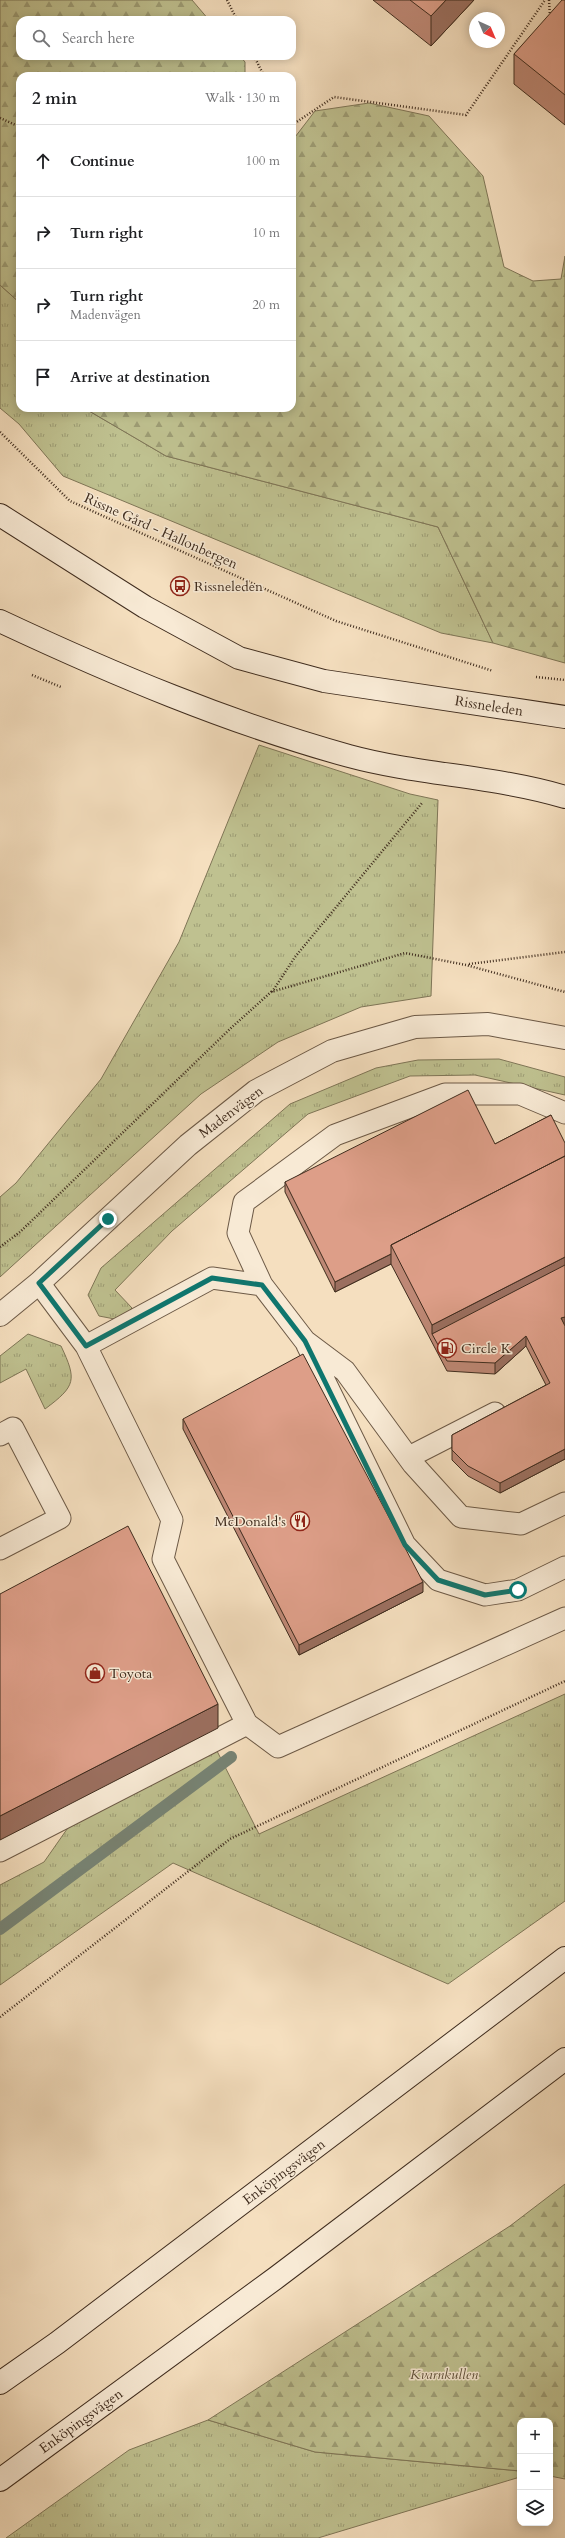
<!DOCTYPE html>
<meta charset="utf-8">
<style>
body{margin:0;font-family:Cardo,serif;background:#f6f6f6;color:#202124}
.controls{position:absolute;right:12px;bottom:12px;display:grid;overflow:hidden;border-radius:8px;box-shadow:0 2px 10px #0003}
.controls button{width:36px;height:36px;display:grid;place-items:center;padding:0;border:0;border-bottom:1px solid #e0e0e0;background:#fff;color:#202124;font:20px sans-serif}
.compass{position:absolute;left:469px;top:12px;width:36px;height:36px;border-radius:50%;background:#fff;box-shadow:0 2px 10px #0003;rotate:136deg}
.stop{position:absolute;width:12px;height:12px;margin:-9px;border:3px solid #0f766e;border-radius:50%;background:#fff}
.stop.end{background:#0f766e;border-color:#fff;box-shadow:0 1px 4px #0008}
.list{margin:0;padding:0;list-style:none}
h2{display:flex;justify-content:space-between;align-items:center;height:52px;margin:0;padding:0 16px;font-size:17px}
h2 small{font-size:13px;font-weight:400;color:#757577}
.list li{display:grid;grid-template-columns:26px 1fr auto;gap:12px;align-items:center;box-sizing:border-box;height:72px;padding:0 16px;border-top:1px solid #e0e0e0}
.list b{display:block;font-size:15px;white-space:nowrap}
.list p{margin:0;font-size:13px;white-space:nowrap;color:#757577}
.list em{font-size:13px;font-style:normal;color:#757577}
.icon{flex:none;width:22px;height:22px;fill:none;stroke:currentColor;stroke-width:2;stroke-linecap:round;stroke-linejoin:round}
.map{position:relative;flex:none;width:565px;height:2538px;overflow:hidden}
.search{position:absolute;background:#fff;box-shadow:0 2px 10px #0003;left:16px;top:16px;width:280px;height:44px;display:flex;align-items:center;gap:10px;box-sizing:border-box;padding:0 14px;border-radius:12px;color:#757577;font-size:15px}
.panel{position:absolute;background:#fff;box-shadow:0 2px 10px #0003;left:16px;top:72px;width:280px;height:340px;border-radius:12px}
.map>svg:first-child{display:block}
.grass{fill:url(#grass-tufts);stroke:#7f7657}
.forest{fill:url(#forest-firs);stroke:#7f7657}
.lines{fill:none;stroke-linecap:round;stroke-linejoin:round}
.stream{stroke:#778374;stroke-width:12}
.lane-casing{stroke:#6c5946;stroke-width:23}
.street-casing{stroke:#6c5946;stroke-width:24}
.secondary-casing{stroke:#3f2c1e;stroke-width:24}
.path{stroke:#3f2c1e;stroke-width:2.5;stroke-dasharray:1 2;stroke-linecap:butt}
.lane{stroke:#f8ead5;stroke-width:21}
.street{stroke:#f8ead5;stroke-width:22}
.secondary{stroke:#f8ead5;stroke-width:22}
.wall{fill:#be8875;stroke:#3f2c1e}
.shaded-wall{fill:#9b6f5f;stroke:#3f2c1e}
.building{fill:#dd9e88;stroke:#3f2c1e}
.route{stroke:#0f766e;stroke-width:5}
.labels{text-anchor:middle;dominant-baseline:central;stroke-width:3;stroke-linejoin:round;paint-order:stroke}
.street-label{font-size:14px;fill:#3f2c1e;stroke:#f8ead5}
.poi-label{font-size:14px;fill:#3f2c1e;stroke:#f8ead5;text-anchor:start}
.park-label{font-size:14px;font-style:italic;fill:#5f513a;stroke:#f8ead5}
</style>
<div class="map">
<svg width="565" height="2538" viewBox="0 0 565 2538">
<defs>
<pattern id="grass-tufts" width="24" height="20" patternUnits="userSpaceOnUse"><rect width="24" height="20" fill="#bfc190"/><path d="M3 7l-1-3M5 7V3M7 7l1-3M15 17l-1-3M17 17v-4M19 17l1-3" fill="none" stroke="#9d9d75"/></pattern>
<pattern id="forest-firs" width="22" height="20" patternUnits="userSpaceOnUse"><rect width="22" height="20" fill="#bfc190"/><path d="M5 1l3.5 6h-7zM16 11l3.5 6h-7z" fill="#9d9d75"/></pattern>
</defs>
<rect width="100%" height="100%" fill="#f5dfbf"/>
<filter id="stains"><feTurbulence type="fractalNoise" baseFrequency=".005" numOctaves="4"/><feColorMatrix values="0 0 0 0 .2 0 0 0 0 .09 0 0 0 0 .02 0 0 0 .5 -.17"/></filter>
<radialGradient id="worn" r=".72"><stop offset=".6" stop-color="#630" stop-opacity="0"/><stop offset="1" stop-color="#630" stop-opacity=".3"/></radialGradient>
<!-- grass -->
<path class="grass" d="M0 285 20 303V408H84L166 456 438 527 493 643 441 633 63 476 19 424 0 408Z
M259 745 410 794 438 800 431 996 361 1007 278 1042 201 1094 0 1277V1197L16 1183 101 1079 179 942Z
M499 1059 565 1077V1095L475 1075 410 1076 308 1114 172 1231 115 1290 132 1308 120 1320 99 1316 88 1295 101 1268 290 1104 376 1068 418 1060Z
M28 1334 61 1346C77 1380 76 1386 45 1409L26 1369 0 1383V1356Z
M565 1694V1901L448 1984 173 1863 0 1985V1885L44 1862 72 1822 217 1751 259 1834Z
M208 2420 315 2452 520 2471V2477L318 2538H6L129 2450Z"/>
<!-- forest -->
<path class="forest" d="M0 0H192L209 20H20V56H240L245 62V76H20V303L0 285Z
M369 103 429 116 483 176 504 267 533 281 561 279 565 256V663L493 643 438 527 166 456 84 408H292V141L315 111Z
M565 2184V2479L550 2476V2421H520V2471L315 2452 208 2420 510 2226Z"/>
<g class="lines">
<!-- stream -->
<path class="stream" d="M0 1929 231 1757"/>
<defs>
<path id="lane" d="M39 1283 86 1346 212 1278 262 1285 305 1341 345 1371 413 1464 461 1517 521 1524 565 1503
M262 1285 238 1233 244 1202 335 1135 445 1094H520L565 1113
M307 1345 405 1545 438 1580 485 1595 518 1590 565 1567
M0 1435 13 1428 60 1518 0 1549
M409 1457 495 1413
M247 1724 278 1747 565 1618
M0 1851 247 1724 163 1559 172 1520 86 1346"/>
<path id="street" d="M0 1315 39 1283 188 1145 256 1091 332 1051 415 1027 488 1024 565 1038"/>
<path id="secondary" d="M0 515 145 607 239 658 324 681 565 717
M0 621C113 674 229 723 349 756 419 775 495 776 565 797
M0 2383 57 2343 565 1958
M0 2480 277 2277 565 2059"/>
</defs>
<!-- lane casing -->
<use href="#lane" class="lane-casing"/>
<!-- street casing -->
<use href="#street" class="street-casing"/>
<!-- secondary casing -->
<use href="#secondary" class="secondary-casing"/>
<!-- path -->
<path class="path" d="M227 0 237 20
M549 0 550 17
M254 56 264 76
M0 118 20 127
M292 125 334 97 466 115 545 0
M0 432 70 501 336 621 493 671
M32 675 61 687
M536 677 565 680
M469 964 565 952
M272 992 295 957 422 803
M0 1247 20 1232 232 1027 271 992 405 953 466 965 565 992
M0 2017 230 1839 565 1681"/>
<!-- lane -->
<use href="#lane" class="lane"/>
<!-- street -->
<use href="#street" class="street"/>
<!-- secondary -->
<use href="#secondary" class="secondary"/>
</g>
<!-- wall -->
<path class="wall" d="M373 0H474L431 46Z
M565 0V125L514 84V54Z
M551 1115 565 1459 500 1493 468 1476 452 1460V1435L546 1385 526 1346 495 1374 447 1371 391 1264 335 1292 285 1192V1182L495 1144Z
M183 1419 423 1592 299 1655 183 1429Z"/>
<!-- shaded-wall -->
<path class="shaded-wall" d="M446 0H474L431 46V16Z
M391 1254V1264L335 1292V1282Z
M565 1257V1275L432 1334V1325Z
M565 1317V1327L561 1318Z
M526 1336V1346L495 1374V1363Z
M565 1449V1459L500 1493V1483Z
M423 1582V1592L299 1655V1645Z
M218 1704V1728L0 1840V1816Z"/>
<!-- building -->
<path class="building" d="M410 0H446L431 16Z
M562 0H565V95L514 54Z
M468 1090 495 1144 551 1115 565 1143V1156L391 1245V1254L335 1282 285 1182Z
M565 1156V1257L432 1325 391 1245Z
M565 1265V1317L561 1318 565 1326V1449L500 1483 468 1466 452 1450V1435L550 1383 526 1336 495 1363 447 1361 432 1334Z
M303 1354 423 1582 299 1645 183 1419Z
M128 1526 218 1704 0 1816V1594Z"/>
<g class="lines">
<!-- route -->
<path class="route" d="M108 1219 39 1283 86 1346 212 1278 262 1285 305 1341 405 1545 438 1580 485 1595 518 1590"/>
</g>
<!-- icons -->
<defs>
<symbol id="bus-ring" viewBox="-11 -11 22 22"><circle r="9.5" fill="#f8ead5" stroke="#8f2418" stroke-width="1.5"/><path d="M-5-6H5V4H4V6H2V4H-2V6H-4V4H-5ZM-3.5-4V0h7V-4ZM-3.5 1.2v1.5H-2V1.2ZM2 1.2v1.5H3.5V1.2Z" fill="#8f2418"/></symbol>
<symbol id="fuel-ring" viewBox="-11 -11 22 22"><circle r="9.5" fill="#f8ead5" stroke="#8f2418" stroke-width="1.5"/><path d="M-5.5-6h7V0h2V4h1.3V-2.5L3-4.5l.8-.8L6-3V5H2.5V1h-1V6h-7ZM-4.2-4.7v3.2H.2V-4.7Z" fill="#8f2418"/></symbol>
<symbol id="restaurant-ring" viewBox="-11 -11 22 22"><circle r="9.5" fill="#f8ead5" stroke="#8f2418" stroke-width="1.5"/><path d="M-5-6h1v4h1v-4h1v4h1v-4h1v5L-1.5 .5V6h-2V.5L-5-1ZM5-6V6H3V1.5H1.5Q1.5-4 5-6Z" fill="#8f2418"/></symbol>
<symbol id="shop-ring" viewBox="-11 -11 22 22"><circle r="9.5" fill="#f8ead5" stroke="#8f2418" stroke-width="1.5"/><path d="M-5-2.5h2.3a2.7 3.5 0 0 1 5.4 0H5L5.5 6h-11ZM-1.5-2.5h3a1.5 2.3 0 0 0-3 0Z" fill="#8f2418"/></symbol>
</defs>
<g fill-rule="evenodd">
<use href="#bus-ring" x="169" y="575" width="22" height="22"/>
<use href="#fuel-ring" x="436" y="1337" width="22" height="22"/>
<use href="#restaurant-ring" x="289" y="1510" width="22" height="22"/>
<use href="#shop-ring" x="84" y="1662" width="22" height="22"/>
</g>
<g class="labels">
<!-- street labels -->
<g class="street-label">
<text transform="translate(161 531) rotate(24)">Rissne Gård - Hallonbergen</text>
<text transform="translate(489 706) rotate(9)">Rissneleden</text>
<text transform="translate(231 1112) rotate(-37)">Madenvägen</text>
<text transform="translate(284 2172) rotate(-37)">Enköpingsvägen</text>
<text transform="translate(81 2421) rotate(-36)">Enköpingsvägen</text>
</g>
<!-- poi labels -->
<g class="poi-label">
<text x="194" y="586">Rissneleden</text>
<text x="461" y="1348">Circle K</text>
<text x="286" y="1521" text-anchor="end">McDonald's</text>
<text x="109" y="1673">Toyota</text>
</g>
<!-- park labels -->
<g class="park-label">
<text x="444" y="2374">Kvarnkullen</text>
</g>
</g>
<rect width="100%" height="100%" filter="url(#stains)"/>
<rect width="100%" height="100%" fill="url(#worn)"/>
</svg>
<div class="controls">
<button>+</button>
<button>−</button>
<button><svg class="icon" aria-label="layers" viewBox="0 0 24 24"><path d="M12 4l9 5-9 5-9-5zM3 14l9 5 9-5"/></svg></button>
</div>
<svg class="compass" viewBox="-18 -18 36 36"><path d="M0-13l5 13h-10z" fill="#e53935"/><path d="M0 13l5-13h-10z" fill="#757577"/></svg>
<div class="stop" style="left:518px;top:1590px"></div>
<div class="stop end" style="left:108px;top:1219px"></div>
<div class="search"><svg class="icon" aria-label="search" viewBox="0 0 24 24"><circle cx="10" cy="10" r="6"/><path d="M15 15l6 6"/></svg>Search here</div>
<section class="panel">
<h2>2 min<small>Walk · 130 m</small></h2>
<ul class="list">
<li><svg class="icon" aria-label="ahead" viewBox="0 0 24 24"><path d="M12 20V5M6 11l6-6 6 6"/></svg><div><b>Continue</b></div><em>100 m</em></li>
<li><svg class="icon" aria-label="right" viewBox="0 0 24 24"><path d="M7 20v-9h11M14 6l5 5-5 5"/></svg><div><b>Turn right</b></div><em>10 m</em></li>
<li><svg class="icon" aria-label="right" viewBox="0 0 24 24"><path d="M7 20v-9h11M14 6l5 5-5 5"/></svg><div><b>Turn right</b><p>Madenvägen</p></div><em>20 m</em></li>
<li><svg class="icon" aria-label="arrive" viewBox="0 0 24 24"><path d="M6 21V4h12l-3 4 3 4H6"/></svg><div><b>Arrive at destination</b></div></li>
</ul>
</section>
</div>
